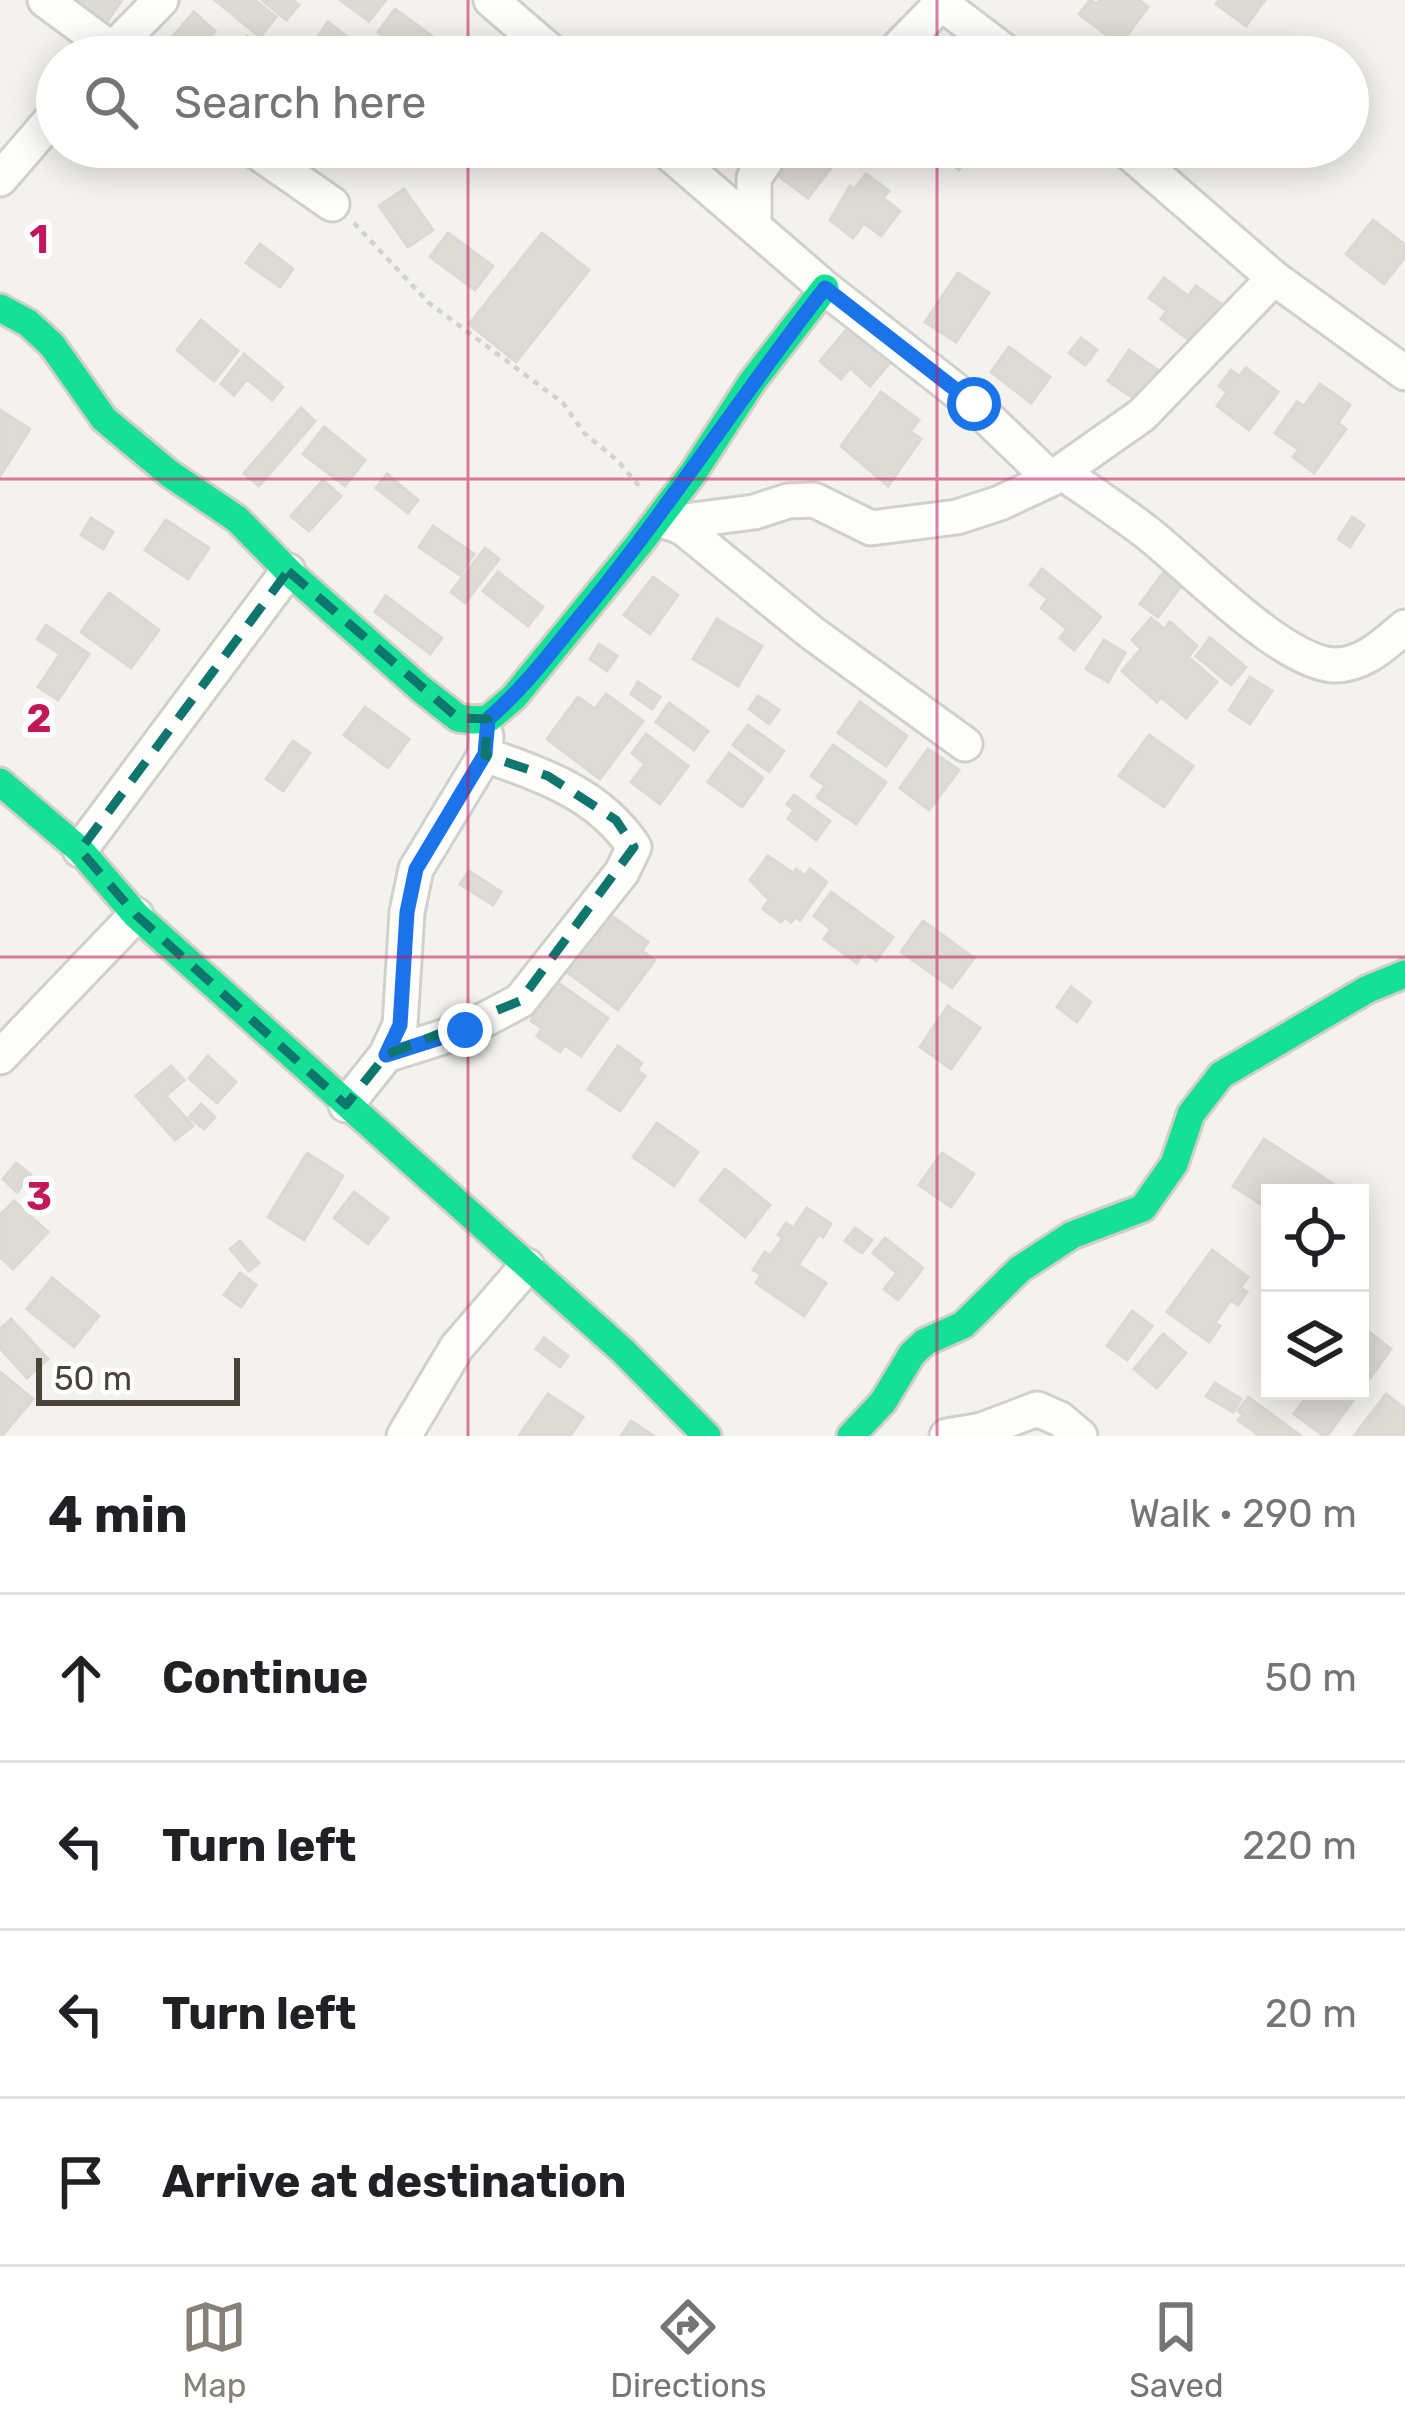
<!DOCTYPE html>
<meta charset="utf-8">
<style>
body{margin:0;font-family:Rubik,sans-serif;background:#f2f2f2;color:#202124}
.controls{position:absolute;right:36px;bottom:36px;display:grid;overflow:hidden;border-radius:0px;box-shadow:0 6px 30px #0003}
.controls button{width:108px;height:108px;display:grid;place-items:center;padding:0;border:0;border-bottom:3px solid #e0e0e0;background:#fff;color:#202124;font:60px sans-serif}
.scale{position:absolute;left:36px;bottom:30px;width:204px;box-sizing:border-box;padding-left:12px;border:6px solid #4a4438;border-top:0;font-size:33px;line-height:42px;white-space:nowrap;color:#4a4438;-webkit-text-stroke:9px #fff;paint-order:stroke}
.stop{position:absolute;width:36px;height:36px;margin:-27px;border:9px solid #1a73e8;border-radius:50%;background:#fff}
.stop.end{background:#1a73e8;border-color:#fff;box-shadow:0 3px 12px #0008}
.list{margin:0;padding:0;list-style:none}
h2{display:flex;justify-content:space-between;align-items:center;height:156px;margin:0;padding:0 48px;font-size:51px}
h2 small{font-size:39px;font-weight:400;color:#757577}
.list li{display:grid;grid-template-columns:78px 1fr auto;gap:36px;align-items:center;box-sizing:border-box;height:168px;padding:0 48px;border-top:3px solid #e0e0e0}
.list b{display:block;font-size:45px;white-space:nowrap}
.list em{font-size:39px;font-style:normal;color:#757577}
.icon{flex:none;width:66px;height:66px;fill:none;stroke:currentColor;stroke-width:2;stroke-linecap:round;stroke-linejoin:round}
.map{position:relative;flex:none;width:1405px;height:1436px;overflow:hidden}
.search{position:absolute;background:#fff;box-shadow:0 6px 30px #0003;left:36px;right:36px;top:36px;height:132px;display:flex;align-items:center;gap:30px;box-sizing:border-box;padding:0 42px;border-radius:66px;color:#757577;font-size:45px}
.sheet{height:828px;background:#fff}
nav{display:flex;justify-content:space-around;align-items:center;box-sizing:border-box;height:168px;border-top:3px solid #e0e0e0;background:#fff;font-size:33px;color:#757577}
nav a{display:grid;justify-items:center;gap:6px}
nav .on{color:#858178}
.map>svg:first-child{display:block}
.building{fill:#dddbd6;stroke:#dbd9d3;stroke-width:3}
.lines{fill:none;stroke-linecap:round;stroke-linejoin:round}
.street-casing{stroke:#d1d0cb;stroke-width:39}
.fast-casing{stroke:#d3cfc5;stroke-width:33}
.path{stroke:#d3d2cc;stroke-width:4.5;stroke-dasharray:6 6;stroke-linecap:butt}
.street{stroke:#fdfdfc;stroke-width:33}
.fast{stroke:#16e098;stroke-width:27}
.route{stroke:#1a73e8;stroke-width:15}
.marked{fill:none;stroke:#0f766e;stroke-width:9;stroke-dasharray:24 15;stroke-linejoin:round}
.grid{fill:none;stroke:#c2185b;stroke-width:3;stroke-opacity:0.55}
.grid-label{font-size:39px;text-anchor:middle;font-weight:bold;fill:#c2185b;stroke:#fff;stroke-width:12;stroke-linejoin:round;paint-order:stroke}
</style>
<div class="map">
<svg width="1405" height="1436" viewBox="0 0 1405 1436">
<rect width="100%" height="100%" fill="#f3f2ee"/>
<!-- building -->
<path class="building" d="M74 0H122L106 23Z
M215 0H255L276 17 260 37Z
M262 0H293L299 5 286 20Z
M340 0H386L369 21Z
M1090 0 1097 4 1100 0H1139L1148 7 1120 45 1079 14Z
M1219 0H1265L1246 26 1216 4Z
M395 9 447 47 439 57H401L404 52 378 32Z
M194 12 215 31 192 57H155Z
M328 22 357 44 348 57H339L316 39Z
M247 36 263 48 255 57H231Z
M785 147H803L814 155 820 147 837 160 808 198 769 169Z
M921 147H977L959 170 938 154 935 159Z
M866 174 889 191 883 198 900 211 881 236 864 223 853 238 830 220 850 186 854 189Z
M404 189 433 230 408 247 379 206Z
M1373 220 1405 245V257L1384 284 1346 254Z
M448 233 493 266 475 290 430 257Z
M542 233 589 270 516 362 469 324Z
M260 244 293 269 280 287 246 263Z
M958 273 989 293 956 342 925 322Z
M1164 278 1188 296 1196 286 1227 308 1198 347 1161 319 1167 311 1149 298Z
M201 320 238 351 214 381 177 350Z
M852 323 894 358 870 386 850 368 841 379 820 361Z
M1081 338 1097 350 1085 365 1069 353Z
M1009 347 1050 377 1031 403 991 372Z
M1129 350 1166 376 1145 406 1108 381Z
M244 354 283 387 272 400 247 379 234 395 221 384Z
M1246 368 1278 392 1249 430 1217 406 1227 392 1219 386 1231 370 1239 376Z
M1320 384 1350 405 1338 423 1346 429 1314 473 1293 457 1299 450 1275 433 1297 402 1304 406Z
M881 392 919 420 910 431 921 439 888 486 841 446Z
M301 408 315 421 259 486 244 473Z
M0 410 30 429 0 476Z
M324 427 365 460 345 486 303 454Z
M387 474 418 500 408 513 376 488Z
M323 480 341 496 309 531 291 516Z
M1352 517 1364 525 1350 547 1338 539Z
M91 518 113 532 103 549 81 535Z
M166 520 209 548 188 579 145 550Z
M433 526 474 554 460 575 419 547Z
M485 548 499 559 465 603 451 592Z
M1042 569 1101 617 1074 650 1060 638 1067 629 1041 608 1048 599 1030 585Z
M498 572 543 607 528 626 483 591Z
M1163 573 1181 586 1158 617 1140 604Z
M653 577 678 595 650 634 624 615Z
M109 593 159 630 131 668 81 632Z
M386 596 442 638 430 654 375 612Z
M1151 618 1164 629 1170 622 1197 646 1188 657 1217 682 1186 718 1161 697 1157 702 1122 671 1141 649 1132 640Z
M717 619 762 646 738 686 693 659Z
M46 625 89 654 58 700 38 687 60 654 37 639Z
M1210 638 1246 667 1231 685 1196 656Z
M1104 640 1125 653 1108 682 1086 669Z
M599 644 617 656 607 671 590 659Z
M1250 677 1272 691 1250 724 1229 710Z
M638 682 660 697 652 709 631 694Z
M606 694 643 721 600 779 547 739 578 697 595 709Z
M758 696 779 710 769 724 749 709Z
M860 702 907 736 886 766 838 733Z
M669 703 708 731 694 750 656 722Z
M365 707 409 739 388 768 344 735Z
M748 725 784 751 769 772 733 745Z
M646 734 688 766 660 804 631 782 645 764 632 753Z
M1149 735 1193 766 1164 807 1119 776Z
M293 741 310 753 283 791 266 779Z
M833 745 886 782 856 824 817 797 825 786 811 776Z
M928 749 959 770 929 810 900 788Z
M729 753 763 778 742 807 708 782Z
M794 795 830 821 816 840 788 819 794 810 787 804Z
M768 856 793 873 796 869 805 876 810 869 827 882 800 920 795 917 791 922 785 917 781 922 763 909 769 900 750 880Z
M469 871 501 892 493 905 460 884Z
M831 892 893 937 876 961 864 952 857 963 824 939 831 929 814 916Z
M609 914 648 942 642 951 655 960 618 1010 567 972Z
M923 921 974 958 952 988 901 952Z
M557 982 608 1018 581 1056 565 1045 560 1052 537 1036 542 1028 531 1021Z
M1071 987 1091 1002 1077 1022 1057 1007Z
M948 1006 980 1028 951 1069 920 1047Z
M618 1046 642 1063 637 1070 645 1076 620 1111 588 1089Z
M208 1056 236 1082 217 1103 189 1078Z
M171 1066 184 1080 166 1096 193 1126 175 1140 136 1096Z
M201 1104 215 1117 204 1129 189 1117Z
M657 1123 698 1152 674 1186 633 1157Z
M1264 1139 1347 1193H1270V1210L1233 1186Z
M307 1153 343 1176 304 1240 268 1217Z
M942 1153 974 1174 951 1207 919 1185Z
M16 1163 31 1175 17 1192 3 1179Z
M725 1169 770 1205 745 1237 700 1200Z
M354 1192 388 1218 368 1244 334 1218Z
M14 1201 48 1232 13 1269 0 1257V1215Z
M807 1208 831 1224 823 1237 819 1234 798 1265 826 1283 804 1316 756 1283 761 1275 753 1270 765 1252 770 1256 783 1238 778 1235 786 1223 793 1228Z
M855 1228 872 1240 862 1253 845 1241Z
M885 1238 923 1268 898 1300 884 1289 897 1273 873 1253Z
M240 1241 259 1263 249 1271 230 1249Z
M1212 1250 1248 1277 1240 1288 1247 1292 1238 1305 1231 1300 1215 1323 1220 1326 1209 1342 1167 1312Z
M240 1273 256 1285 241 1307 224 1295Z
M52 1278 99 1316 74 1347 27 1309Z
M1132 1311 1152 1326 1127 1360 1107 1346Z
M11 1319 48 1359 27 1378 0 1348V1329Z
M1360 1325 1391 1349 1327 1436H1324L1294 1414 1311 1391H1360Z
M1163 1334 1186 1353 1157 1388 1134 1369Z
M544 1338 568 1356 560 1367 536 1349Z
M0 1372 33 1399 2 1436H0Z
M1215 1383 1241 1399 1233 1412 1206 1396Z
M548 1394 583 1417 570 1436H519Z
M1386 1394 1405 1409V1436H1354Z
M1248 1397 1301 1436H1260L1238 1420 1243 1415 1238 1411Z
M631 1421 654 1436H621Z"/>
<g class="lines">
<defs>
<path id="street" d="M45 0 122 57
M491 0 557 57
M937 0 1012 57
M105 57 161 0
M889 57 941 4
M250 147 332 204
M662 147 825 288 973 404 1051 479
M1123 147 1274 278 1405 373
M0 179 57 113
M754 226V178L775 147
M1061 472C1089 491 1117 510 1145 531 1189 565 1280 661 1333 665 1362 666 1384 645 1405 627
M666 521 683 528 812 633 965 744
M670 523 754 512 788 501 814 500 871 528 957 517 1000 503 1051 479 1142 415 1274 278
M80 850 288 571
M386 1055 465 1030 520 1001 622 872 634 847C600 795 542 774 485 755
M0 1057 136 915
M346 1105 386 1055 400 1025 407 912 416 869 485 755 486 736
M404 1436 457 1347 527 1266
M947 1436 982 1430 1037 1409 1060 1419 1080 1436"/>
<path id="fast" d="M0 308 28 323 52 345 104 419 170 474 237 519 288 571 421 689 458 718 473 720 488 719 514 697 639 544 693 473 752 382 825 288
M0 782 80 850 136 915 623 1351 707 1436
M851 1436 883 1402 912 1354 925 1342 963 1325 1020 1269 1072 1235 1143 1208 1174 1164 1191 1114 1221 1075 1368 989 1405 974"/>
</defs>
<!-- street casing -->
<use href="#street" class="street-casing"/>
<!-- fast casing -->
<use href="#fast" class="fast-casing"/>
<!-- path -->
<path class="path" d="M354 223 429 303 563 403 584 433 618 461 639 486"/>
<!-- street -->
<use href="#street" class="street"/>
<!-- fast -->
<use href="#fast" class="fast"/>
</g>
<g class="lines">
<!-- route -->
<path class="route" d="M465 1030 386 1055 400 1025 407 912 416 869 485 754 488 719C526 687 555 646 587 608 671 505 743 393 825 288L974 404"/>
</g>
<!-- marked area -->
<path class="marked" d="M288 571 458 718 488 719 485 755 548 776 616 820 634 847 520 1001 386 1055 346 1105 136 915 80 850Z"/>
<!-- grid -->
<path class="grid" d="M468 0V57M937 0V57M468 147V1436M937 147V1436M0 479H1405M0 957H1405"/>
<g class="grid-label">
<text x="39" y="253">1</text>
<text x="39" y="732">2</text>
<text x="39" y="1210">3</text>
</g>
</svg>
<div class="controls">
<button><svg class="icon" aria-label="locate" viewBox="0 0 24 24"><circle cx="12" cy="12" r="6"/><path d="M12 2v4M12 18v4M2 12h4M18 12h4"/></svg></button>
<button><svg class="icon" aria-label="layers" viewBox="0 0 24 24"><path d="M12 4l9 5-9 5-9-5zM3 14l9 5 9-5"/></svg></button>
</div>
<div class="scale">50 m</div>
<div class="stop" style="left:974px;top:404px"></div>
<div class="stop end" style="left:465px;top:1030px"></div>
<div class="search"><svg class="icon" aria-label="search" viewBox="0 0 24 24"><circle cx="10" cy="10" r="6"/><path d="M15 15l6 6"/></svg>Search here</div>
</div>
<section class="sheet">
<h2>4 min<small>Walk · 290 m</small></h2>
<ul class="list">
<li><svg class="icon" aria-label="ahead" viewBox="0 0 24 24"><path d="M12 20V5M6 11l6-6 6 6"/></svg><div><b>Continue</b></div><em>50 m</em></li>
<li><svg class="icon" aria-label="left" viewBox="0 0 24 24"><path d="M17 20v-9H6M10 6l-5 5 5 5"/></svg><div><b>Turn left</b></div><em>220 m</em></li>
<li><svg class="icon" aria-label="left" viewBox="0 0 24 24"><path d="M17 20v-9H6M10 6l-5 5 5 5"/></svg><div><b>Turn left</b></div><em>20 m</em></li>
<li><svg class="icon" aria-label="arrive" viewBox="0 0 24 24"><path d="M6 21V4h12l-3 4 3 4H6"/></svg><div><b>Arrive at destination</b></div></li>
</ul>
</section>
<nav>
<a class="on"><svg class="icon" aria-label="map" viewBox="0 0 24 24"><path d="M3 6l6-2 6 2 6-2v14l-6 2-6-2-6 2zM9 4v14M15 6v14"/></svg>Map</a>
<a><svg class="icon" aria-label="directions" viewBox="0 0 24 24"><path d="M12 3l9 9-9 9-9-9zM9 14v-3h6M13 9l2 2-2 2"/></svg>Directions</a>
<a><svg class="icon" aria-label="saved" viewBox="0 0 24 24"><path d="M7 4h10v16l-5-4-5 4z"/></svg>Saved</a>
</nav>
